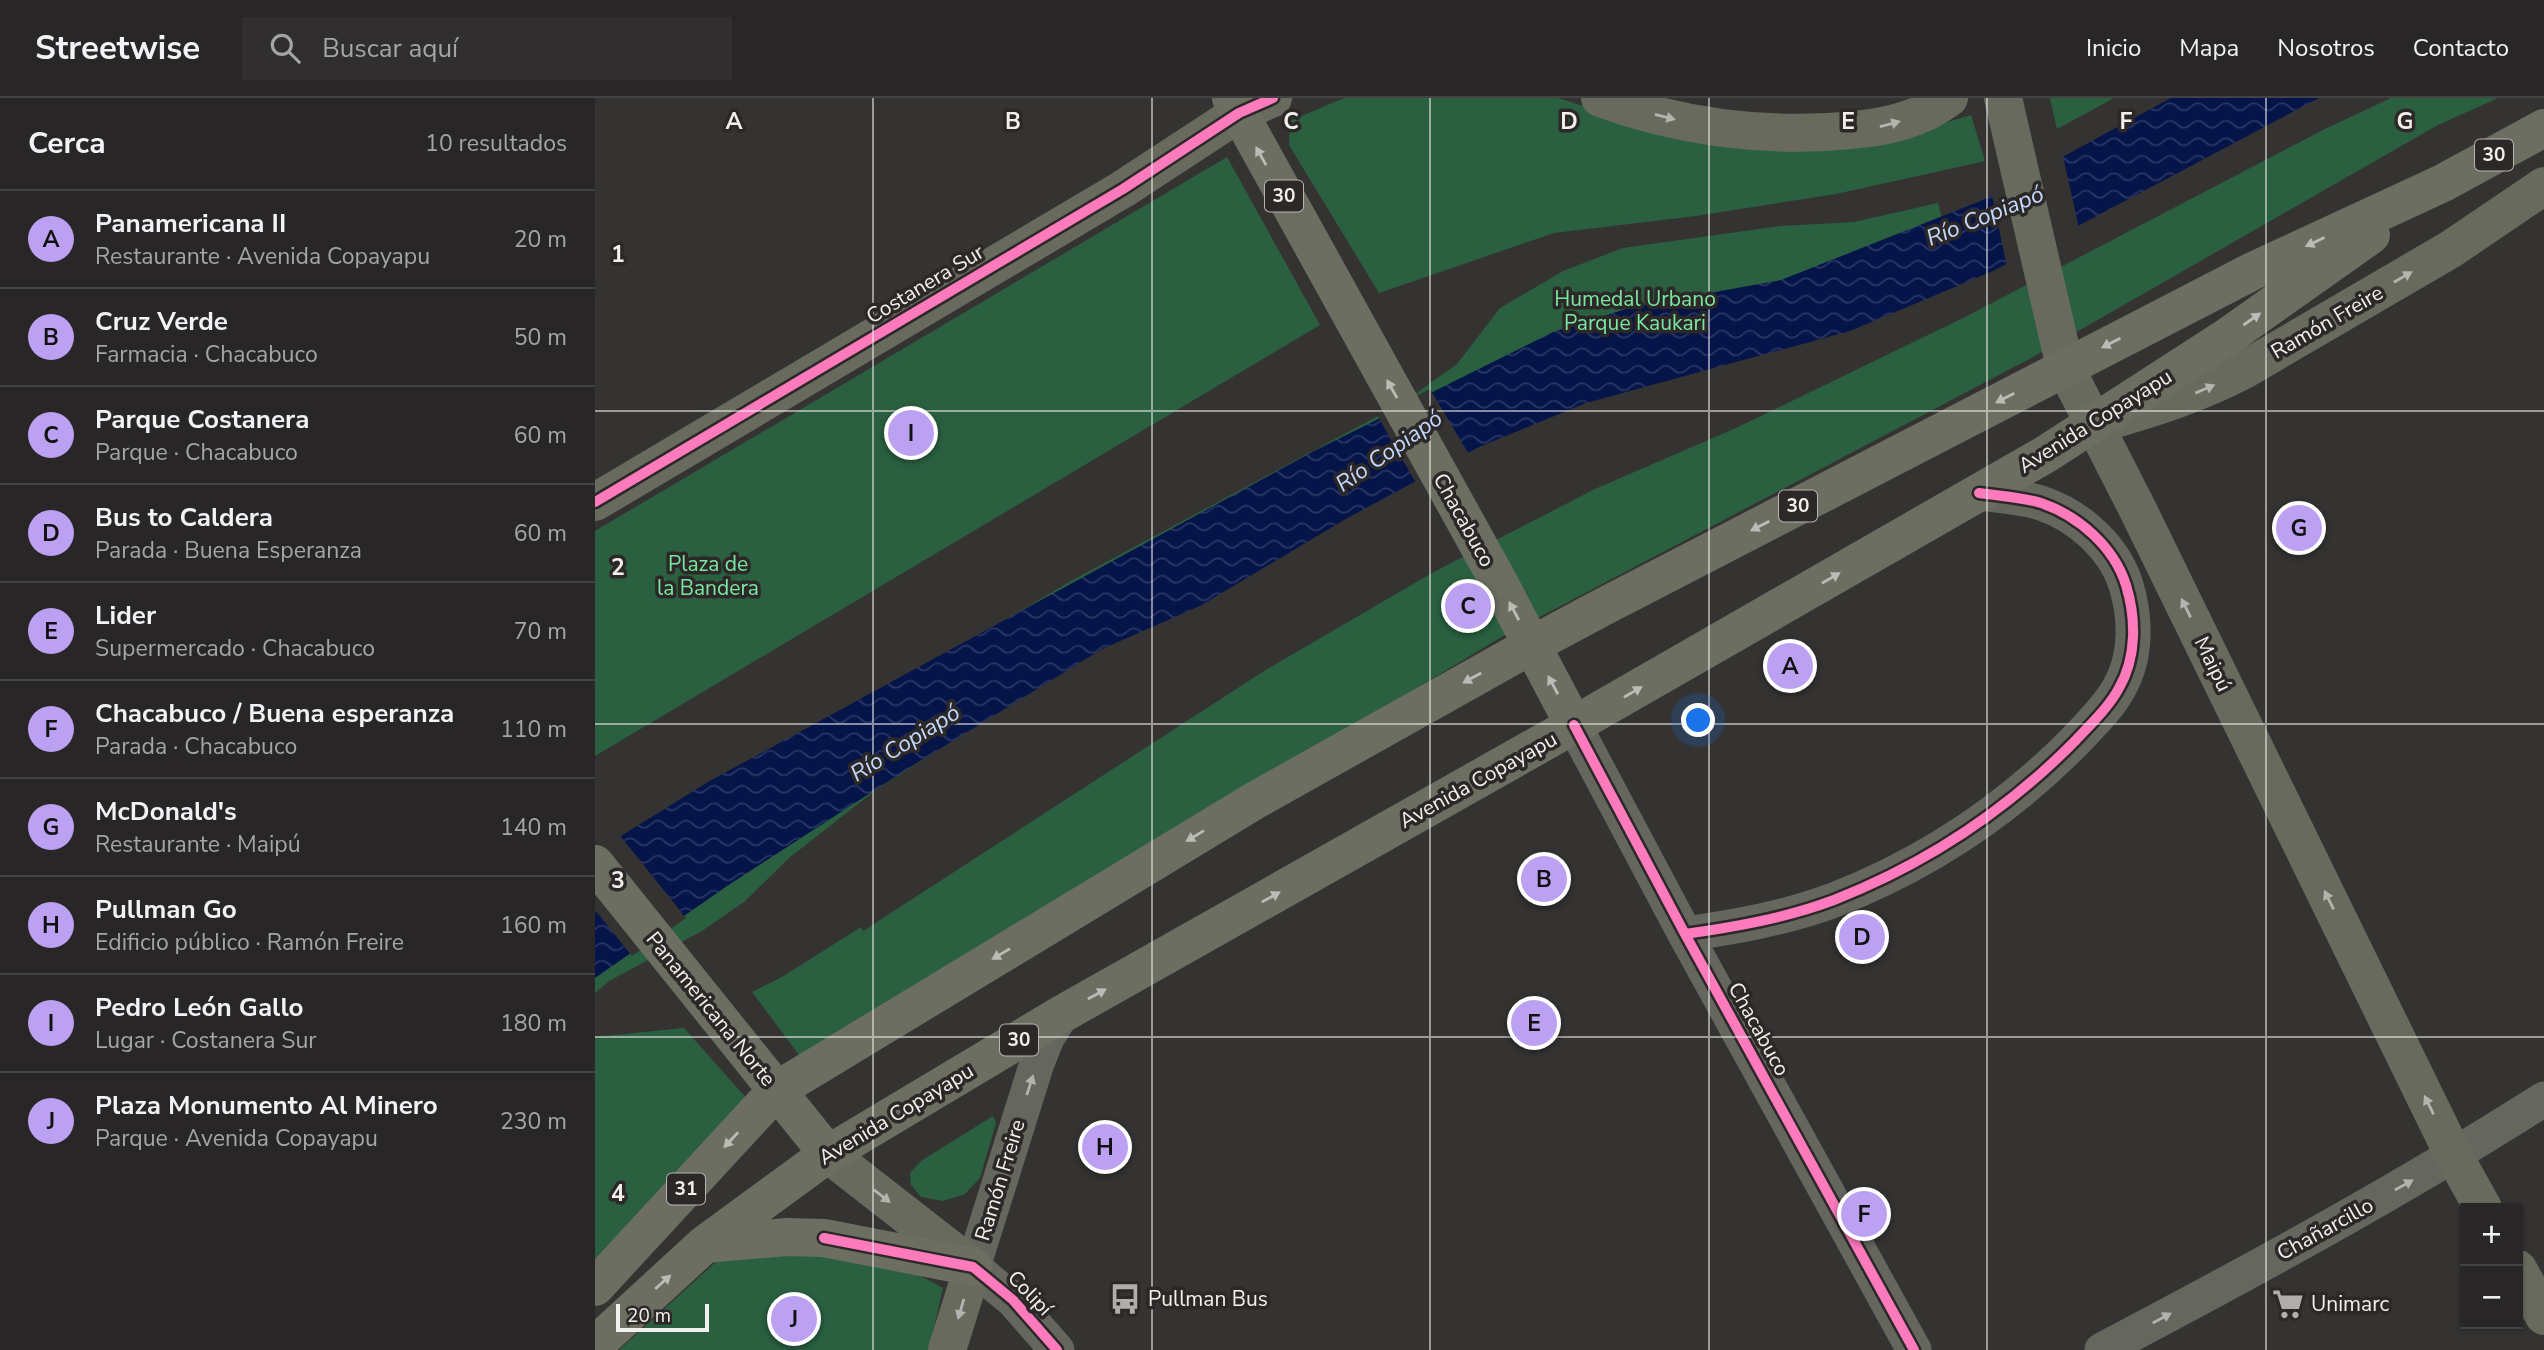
<!DOCTYPE html>
<html lang="es">
<meta charset="utf-8">
<style>
body{margin:0;font-family:"Nunito Sans",sans-serif;background:#302e2e;color:#f1f3f6}
.controls{position:absolute;right:21px;bottom:21px;display:grid;overflow:hidden;border-radius:0px;box-shadow:0 2px 5px #0004}
.controls button{width:63px;height:63px;display:grid;place-items:center;padding:0;border:0;border-bottom:2px solid #444343;background:#282626;color:#f1f3f6;font:35px sans-serif}
.scale{position:absolute;left:21px;bottom:18px;width:93px;box-sizing:border-box;padding-left:7px;border:4px solid #f2f0ef;border-top:0;font-size:19px;line-height:24px;white-space:nowrap;color:#f2f0ef;-webkit-text-stroke:5px #2c2827;paint-order:stroke}
.you{position:absolute;left:1104px;top:623px;width:24px;height:24px;margin:-18px;border:5px solid #fff;border-radius:50%;background:#1a73e8;box-shadow:0 0 0 10px #1a73e833}
.badge{display:grid;place-items:center;width:46px;height:46px;border-radius:50%;background:#bca0f2;color:#111;font-size:23px;font-weight:700}
.pin{position:absolute;translate:-50% -50%;border:4px solid #fff;box-shadow:0 2px 7px #0006}
.list{margin:0;padding:0;list-style:none}
h2{display:flex;justify-content:space-between;align-items:center;height:91px;margin:0;padding:0 28px;font-size:30px}
h2 small{font-size:23px;font-weight:400;color:#a5a5a7}
.list li{display:grid;grid-template-columns:46px 1fr auto;gap:21px;align-items:center;box-sizing:border-box;height:98px;padding:0 28px;border-top:2px solid #444343}
.list b{display:block;font-size:26px;white-space:nowrap}
.list p{margin:0;font-size:23px;white-space:nowrap;color:#a5a5a7}
.list em{font-size:23px;font-style:normal;color:#a5a5a7}
.icon{flex:none;width:38px;height:38px;fill:none;stroke:currentColor;stroke-width:2;stroke-linecap:round;stroke-linejoin:round}
.map{position:relative;flex:none;width:1949px;height:1252px;overflow:hidden}
header{display:flex;align-items:center;gap:42px;box-sizing:border-box;height:98px;padding:0 35px;background:#282626;border-bottom:2px solid #444343}
header strong{font-size:33px}
nav{display:flex;gap:38px;margin-inline-start:auto;font-size:24px}
.search{width:490px;height:63px;background:#302e2e;display:flex;align-items:center;gap:18px;box-sizing:border-box;padding:0 24px;border-radius:0px;color:#a5a5a7;font-size:26px}
main{display:flex}
aside{flex:1;background:#282626}
.map>svg:first-child{display:block}
.green{fill:#2a6040}
.water{fill:url(#water-waves)}
.pier{fill:#353332}
.lines{fill:none;stroke-linecap:round;stroke-linejoin:round}
.street{stroke:#65675f;stroke-width:35}
.secondary{stroke:#676a5d;stroke-width:38}
.highway{stroke:#6b6e60;stroke-width:38}
.cycleway-casing{stroke:#2c2827;stroke-width:15}
.cycleway{stroke:#fd7abc;stroke-width:10}
.oneway{fill:#b3b4ad}
.oneway2{fill:#bcbcb6}
.oneway3{fill:#b3b2ae}
.grid{fill:none;stroke:#f2f0ef;stroke-width:2;stroke-opacity:0.55}
.labels{text-anchor:middle;dominant-baseline:central;stroke-width:7;stroke-linejoin:round;paint-order:stroke}
.shield{fill:#2c2827;stroke:#b7b4b3;stroke-width:2}
.shield-label{font-size:19px;font-weight:bold;fill:#f2f0ef}
.street-label{font-size:21px;fill:#f2f0ef;stroke:#2c2827}
.park-label{font-size:21px;fill:#79e7a2;stroke:#2c2827}
.poi-label{font-size:21px;fill:#f2f0ef;stroke:#2c2827;text-anchor:start}
.water-label{font-size:23px;font-style:italic;fill:#c2d8fc;stroke:#2c2827}
.grid-label{font-size:23px;text-anchor:middle;font-weight:bold;fill:#f2f0ef;stroke:#2c2827;stroke-width:7;stroke-linejoin:round;paint-order:stroke}
</style>
<header>
<strong>Streetwise</strong>
<div class="search"><svg class="icon" aria-label="search" viewBox="0 0 24 24"><circle cx="10" cy="10" r="6"/><path d="M15 15l6 6"/></svg>Buscar aquí</div>
<nav><a>Inicio</a><a>Mapa</a><a>Nosotros</a><a>Contacto</a></nav>
</header>
<main>
<aside>
<h2>Cerca<small>10 resultados</small></h2>
<ul class="list">
<li><span class="badge">A</span><div><b>Panamericana II</b><p>Restaurante · Avenida Copayapu</p></div><em>20 m</em></li>
<li><span class="badge">B</span><div><b>Cruz Verde</b><p>Farmacia · Chacabuco</p></div><em>50 m</em></li>
<li><span class="badge">C</span><div><b>Parque Costanera</b><p>Parque · Chacabuco</p></div><em>60 m</em></li>
<li><span class="badge">D</span><div><b>Bus to Caldera</b><p>Parada · Buena Esperanza</p></div><em>60 m</em></li>
<li><span class="badge">E</span><div><b>Lider</b><p>Supermercado · Chacabuco</p></div><em>70 m</em></li>
<li><span class="badge">F</span><div><b>Chacabuco / Buena esperanza</b><p>Parada · Chacabuco</p></div><em>110 m</em></li>
<li><span class="badge">G</span><div><b>McDonald's</b><p>Restaurante · Maipú</p></div><em>140 m</em></li>
<li><span class="badge">H</span><div><b>Pullman Go</b><p>Edificio público · Ramón Freire</p></div><em>160 m</em></li>
<li><span class="badge">I</span><div><b>Pedro León Gallo</b><p>Lugar · Costanera Sur</p></div><em>180 m</em></li>
<li><span class="badge">J</span><div><b>Plaza Monumento Al Minero</b><p>Parque · Avenida Copayapu</p></div><em>230 m</em></li>
</ul>
</aside>
<div class="map">
<svg width="1949" height="1252" viewBox="0 0 1949 1252">
<defs>
<pattern id="water-waves" width="16" height="10" patternUnits="userSpaceOnUse" patternTransform="scale(1.75)"><rect width="16" height="10" fill="#051449"/><path d="M0 5q4-4 8 0t8 0" fill="none" stroke="#2a3664"/></pattern>
</defs>
<rect width="100%" height="100%" fill="#353332"/>
<!-- green -->
<path class="green" d="M749 0H963L1022 19 1278 46 1376 17 1390 63 1241 96 1101 118 959 135 784 195 694 47 695 23Z
M1455 0H1519L1462 31Z
M1796 0H1903L1843 27 1436 260 903 541 207 961 157 894 187 879 266 829 268 833 669 573 837 475 1000 391 1141 330 1370 219 1728 32Z
M632 59 725 227 0 658V433Z
M1343 105 1364 185 969 279 565 509 282 691 194 760 149 804 107 833 14 883 0 895V759L219 636 476 483 809 304 862 266 905 210 968 173 1028 150 1185 128 1259 124Z
M89 930 153 1002 0 1161V939Z
M398 1018 401 1025 385 1080 370 1096 348 1103 326 1099 316 1087 315 1075 326 1063Z
M188 1149 309 1169 348 1190 334 1252H24L123 1162Z"/>
<!-- water -->
<path class="water" d="M1576 0H1724L1398 173 1255 233 991 305 884 349 749 422 605 508 507 551 317 668 132 788 0 880V754L113 684 719 353 958 234 1037 209 1186 182 1388 102Z"/>
<!-- pier -->
<path class="pier" d="M1467 54 1484 130 1412 169 1396 93Z
M835 291 875 358 822 387 782 317Z
M23 735 91 820 37 858 0 812V750Z"/>
<g class="lines">
<!-- street -->
<path class="street" d="M979 627 1090 836 1319 1252
M1090 836C1140 829 1191 820 1239 802 1331 766 1411 713 1480 643 1495 627 1514 609 1524 590 1542 559 1541 520 1531 487 1519 449 1484 418 1446 405 1426 399 1405 398 1384 395
M462 1252 418 1202 378 1169 442 965 452 940 467 916
M1507 1252C1657 1173 1806 1092 1949 1001"/>
<!-- secondary -->
<path class="secondary" d="M1005 0C1079 27 1152 38 1231 34 1265 32 1300 29 1331 14 1339 10 1346 5 1354 0
M1408 0 1470 269 1544 414 1859 1058 1888 1110
M1510 324C1558 310 1603 296 1647 273L1856 151 1949 88
M0 404 528 91 644 15 678 0
M233 1056 378 1169 352 1252
M1923 1171 1949 1218"/>
<!-- highway -->
<path class="highway" d="M636 0 901 479 979 627
M0 766 233 1056
M110 1146 192 1139 229 1140 378 1169
M0 1189 182 992 659 703 937 547 1004 511 1658 173 1848 85 1949 30
M0 1247 110 1146 233 1056 467 916 979 627 1451 356 1632 239 1776 137"/>
<defs>
<path id="cycleway" d="M0 404 528 91 644 15 678 0
M979 627 1090 836 1319 1252
M1090 836C1140 829 1191 820 1239 802 1331 766 1411 713 1480 643 1495 627 1514 609 1524 590 1542 559 1541 520 1531 487 1519 449 1484 418 1446 405 1426 399 1405 398 1384 395
M229 1140 378 1169 418 1202 462 1252"/>
</defs>
<!-- cycleway casing -->
<use href="#cycleway" class="cycleway-casing"/>
<!-- cycleway -->
<use href="#cycleway" class="cycleway"/>
</g>
<!-- one-way arrows -->
<defs><path id="oneway-solid" d="M-6-.8H1V-3.2L6.5 0L1 3.2V.8H-6Z" transform="scale(1.75)"/></defs>
<g class="oneway">
<use href="#oneway-solid" transform="translate(1070 19) rotate(14)"/>
<use href="#oneway-solid" transform="translate(1295 26) rotate(-15)"/>
<use href="#oneway-solid" transform="translate(1808 179) rotate(-30)"/>
<use href="#oneway-solid" transform="translate(1610 291) rotate(-23)"/>
<use href="#oneway-solid" transform="translate(1591 510) rotate(-116)"/>
<use href="#oneway-solid" transform="translate(1734 802) rotate(-116)"/>
<use href="#oneway-solid" transform="translate(1834 1007) rotate(-116)"/>
<use href="#oneway-solid" transform="translate(287 1098) rotate(38)"/>
<use href="#oneway-solid" transform="translate(366 1211) rotate(106)"/>
</g>
<g class="oneway2">
<use href="#oneway-solid" transform="translate(666 58) rotate(-119)"/>
<use href="#oneway-solid" transform="translate(1720 144) rotate(155)"/>
<use href="#oneway-solid" transform="translate(1657 221) rotate(-35)"/>
<use href="#oneway-solid" transform="translate(1516 245) rotate(153)"/>
<use href="#oneway-solid" transform="translate(797 291) rotate(-119)"/>
<use href="#oneway-solid" transform="translate(1410 300) rotate(153)"/>
<use href="#oneway-solid" transform="translate(1165 428) rotate(153)"/>
<use href="#oneway-solid" transform="translate(1236 480) rotate(-30)"/>
<use href="#oneway-solid" transform="translate(919 513) rotate(-118)"/>
<use href="#oneway-solid" transform="translate(877 580) rotate(151)"/>
<use href="#oneway-solid" transform="translate(958 587) rotate(-118)"/>
<use href="#oneway-solid" transform="translate(1038 594) rotate(-30)"/>
<use href="#oneway-solid" transform="translate(600 738) rotate(149)"/>
<use href="#oneway-solid" transform="translate(676 799) rotate(-29)"/>
<use href="#oneway-solid" transform="translate(406 856) rotate(149)"/>
<use href="#oneway-solid" transform="translate(502 896) rotate(-29)"/>
<use href="#oneway-solid" transform="translate(136 1042) rotate(133)"/>
<use href="#oneway-solid" transform="translate(68 1184) rotate(-42)"/>
</g>
<g class="oneway3">
<use href="#oneway-solid" transform="translate(435 987) rotate(-72)"/>
<use href="#oneway-solid" transform="translate(1809 1087) rotate(-29)"/>
<use href="#oneway-solid" transform="translate(1567 1220) rotate(-28)"/>
</g>
<!-- grid -->
<path class="grid" d="M278 0V1252M557 0V1252M835 0V1252M1114 0V1252M1392 0V1252M1671 0V1252M0 313H1949M0 626H1949M0 939H1949"/>
<!-- icons -->
<defs>
<symbol id="bus-bare" viewBox="-9 -9 18 18"><path d="M-5-6H5V4H4V6H2V4H-2V6H-4V4H-5ZM-3.5-4V0h7V-4ZM-3.5 1.2v1.5H-2V1.2ZM2 1.2v1.5H3.5V1.2Z" fill="#b0aead" stroke="#2c2827" stroke-width="2.5" paint-order="stroke"/></symbol>
<symbol id="supermarket-bare" viewBox="-9 -9 18 18"><path d="M-6-5.5h2.5l.6 2H6L4.5 2H-2.5L-4.4-4H-6ZM-1.5 3.2a1.3 1.3 0 1 0 .1 0ZM3 3.2a1.3 1.3 0 1 0 .1 0Z" fill="#b0aead" stroke="#2c2827" stroke-width="2.5" paint-order="stroke"/></symbol>
</defs>
<g fill-rule="evenodd">
<use href="#bus-bare" x="508" y="1179" width="44" height="44"/>
<use href="#supermarket-bare" x="1671" y="1184" width="44" height="44"/>
</g>
<g class="labels">
<!-- shield labels -->
<g class="shield">
<rect x="1880" y="41.5" width="38" height="31" rx="5"/>
<rect x="670" y="82.5" width="38" height="31" rx="5"/>
<rect x="1184" y="392.5" width="38" height="31" rx="5"/>
<rect x="405" y="926.5" width="38" height="31" rx="5"/>
<rect x="72" y="1075.5" width="38" height="31" rx="5"/>
</g>
<g class="shield-label">
<text x="1899" y="57">30</text>
<text x="689" y="98">30</text>
<text x="1203" y="408">30</text>
<text x="424" y="942">30</text>
<text x="91" y="1091">31</text>
</g>
<!-- street labels -->
<g class="street-label">
<text transform="translate(330 186) rotate(-31)">Costanera Sur</text>
<text transform="translate(1732 224) rotate(-30)">Ramón Freire</text>
<text transform="translate(1500 323) rotate(-32)">Avenida Copayapu</text>
<text transform="translate(869 422) rotate(61)">Chacabuco</text>
<text transform="translate(1618 566) rotate(64)">Maipú</text>
<text transform="translate(883 682) rotate(-29)">Avenida Copayapu</text>
<text transform="translate(116 911) rotate(51)">Panamericana Norte</text>
<text transform="translate(1164 931) rotate(61)">Chacabuco</text>
<text transform="translate(301 1016) rotate(-31)">Avenida Copayapu</text>
<text transform="translate(405 1082) rotate(-73)">Ramón Freire</text>
<text transform="translate(1730 1131) rotate(-29)">Chañarcillo</text>
<text transform="translate(435 1195) rotate(46)">Colipí</text>
</g>
<!-- park labels -->
<g class="park-label">
<text x="1040" y="201">Humedal Urbano<tspan x="1040" dy="24">Parque Kaukari</tspan></text>
<text x="113" y="466">Plaza de<tspan x="113" dy="24">la Bandera</tspan></text>
</g>
<!-- poi labels -->
<g class="poi-label">
<text x="553" y="1201">Pullman Bus</text>
<text x="1716" y="1206">Unimarc</text>
</g>
<!-- water labels -->
<g class="water-label">
<text transform="translate(1390 118) rotate(-22)">Río Copiapó</text>
<text transform="translate(794 353) rotate(-35)">Río Copiapó</text>
<text transform="translate(310 645) rotate(-32)">Río Copiapó</text>
</g>
</g>
<g class="grid-label">
<text x="139" y="31">A</text>
<text x="418" y="31">B</text>
<text x="696" y="31">C</text>
<text x="974" y="31">D</text>
<text x="1253" y="31">E</text>
<text x="1531" y="31">F</text>
<text x="1810" y="31">G</text>
<text x="23" y="164">1</text>
<text x="23" y="477">2</text>
<text x="23" y="790">3</text>
<text x="23" y="1103">4</text>
</g>
</svg>
<div class="controls">
<button>+</button>
<button>−</button>
</div>
<div class="scale">20 m</div>
<div class="you"></div>
<div class="pin badge" style="left:1195px;top:568px">A</div>
<div class="pin badge" style="left:949px;top:781px">B</div>
<div class="pin badge" style="left:873px;top:508px">C</div>
<div class="pin badge" style="left:1267px;top:839px">D</div>
<div class="pin badge" style="left:939px;top:925px">E</div>
<div class="pin badge" style="left:1269px;top:1116px">F</div>
<div class="pin badge" style="left:1704px;top:430px">G</div>
<div class="pin badge" style="left:510px;top:1049px">H</div>
<div class="pin badge" style="left:316px;top:335px">I</div>
<div class="pin badge" style="left:199px;top:1221px">J</div>
</div>
</main>
